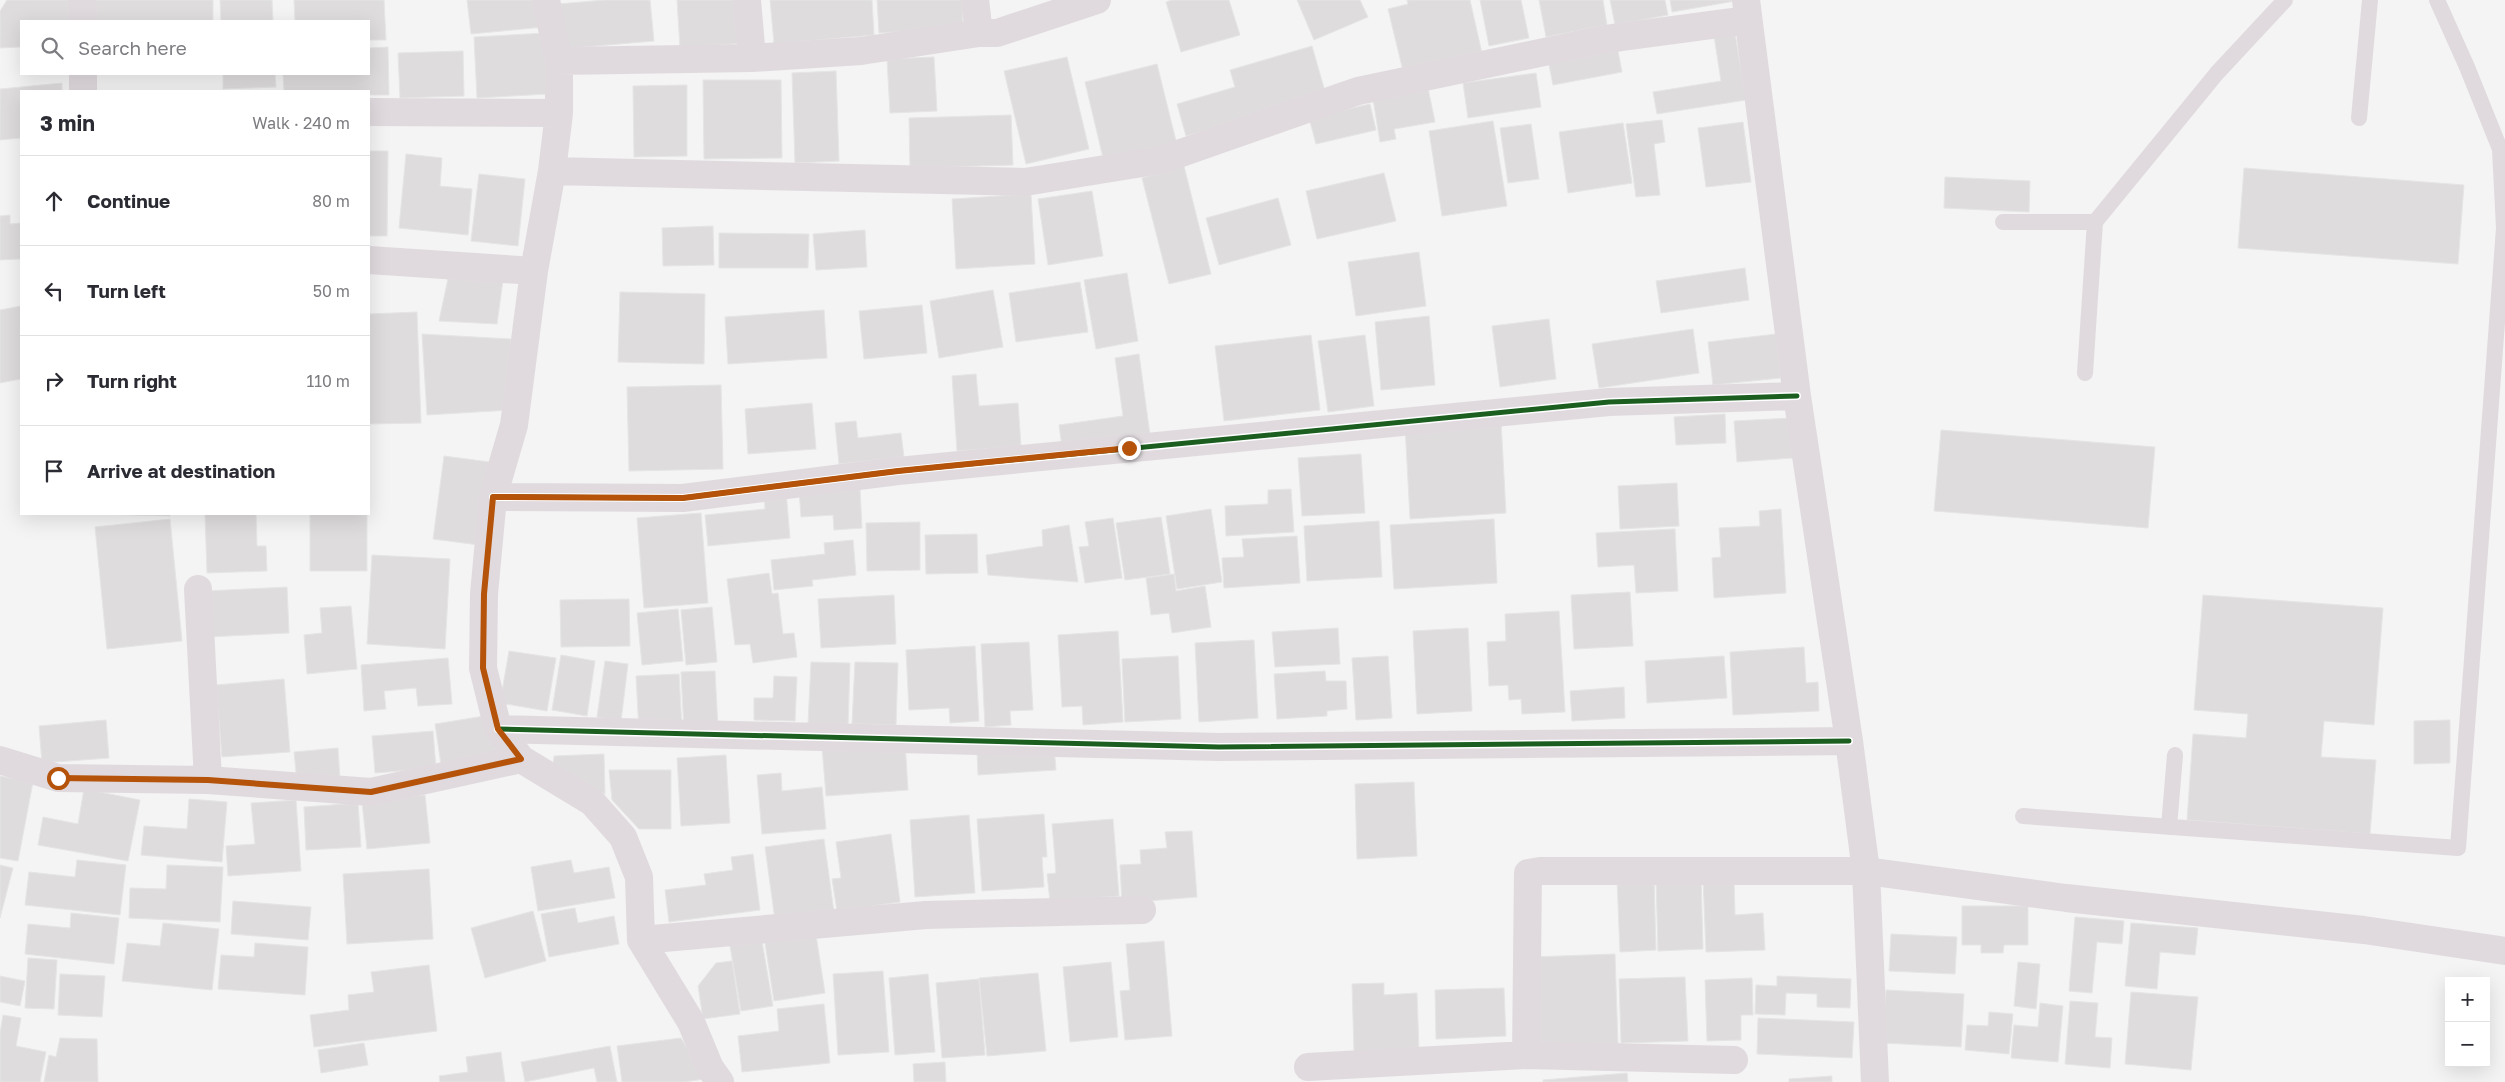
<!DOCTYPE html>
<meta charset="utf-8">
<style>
body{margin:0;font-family:"Golos Text",sans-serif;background:#f7f7f7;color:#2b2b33}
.controls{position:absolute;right:15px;bottom:15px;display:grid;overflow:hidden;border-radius:0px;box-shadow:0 5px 20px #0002}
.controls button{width:45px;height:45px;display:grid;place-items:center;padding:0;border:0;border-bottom:1px solid #e1e1e2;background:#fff;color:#2b2b33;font:25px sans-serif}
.stop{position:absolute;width:15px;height:15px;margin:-11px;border:4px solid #b45309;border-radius:50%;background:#fff}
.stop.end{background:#b45309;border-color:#fff;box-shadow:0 1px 5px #0008}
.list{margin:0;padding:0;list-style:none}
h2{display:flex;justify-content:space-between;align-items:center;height:65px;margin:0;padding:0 20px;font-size:21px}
h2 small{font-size:16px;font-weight:400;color:#7c7c81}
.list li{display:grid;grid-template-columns:32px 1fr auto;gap:15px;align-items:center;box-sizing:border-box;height:90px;padding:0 20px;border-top:1px solid #e1e1e2}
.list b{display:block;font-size:19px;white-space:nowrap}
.list em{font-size:16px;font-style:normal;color:#7c7c81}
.icon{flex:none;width:28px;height:28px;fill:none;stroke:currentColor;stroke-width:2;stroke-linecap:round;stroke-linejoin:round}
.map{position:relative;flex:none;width:2505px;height:1082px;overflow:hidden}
.search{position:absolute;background:#fff;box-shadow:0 5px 20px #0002;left:20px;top:20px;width:350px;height:55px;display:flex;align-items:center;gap:12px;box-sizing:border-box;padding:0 18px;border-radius:0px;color:#7c7c81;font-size:19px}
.panel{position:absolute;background:#fff;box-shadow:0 5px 20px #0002;left:20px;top:90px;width:350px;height:425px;border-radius:0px}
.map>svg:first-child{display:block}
.building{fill:#dfdcde;stroke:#e6e5e5}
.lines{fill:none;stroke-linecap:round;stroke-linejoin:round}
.lane{stroke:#e0dadf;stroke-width:16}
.street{stroke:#e0dadf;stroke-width:28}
.cycleway-casing{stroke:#fff;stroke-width:8}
.cycleway{stroke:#1b5e20;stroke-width:5}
.route{stroke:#b45309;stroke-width:6}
</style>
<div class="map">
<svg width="2505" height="1082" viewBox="0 0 2505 1082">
<rect width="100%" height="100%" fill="#f3f4f3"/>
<!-- building -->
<path class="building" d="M7 0H72V21H21V47L0 48V11Z
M93 0H213V21H93Z
M220 0H272L273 21H221Z
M294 0H384L386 40H369V21H295Z
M467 0H541L544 27 471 34Z
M604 0H650L654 41 561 49 558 4Z
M677 0H744L746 43 680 48Z
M770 0H872L874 35 774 44Z
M877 0H962L963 28 879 33Z
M1172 0H1229L1240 35 1181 52 1166 2Z
M1297 0H1360L1368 17 1314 40Z
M1407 0H1470L1482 53 1403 71 1388 9 1408 4Z
M1480 0H1521L1529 38 1489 46Z
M1539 0H1603L1607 25 1546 37Z
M1610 0H1665L1668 15 1615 25Z
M1670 0H1735V1L1672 12Z
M545 33 548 94 477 98 474 37Z
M1735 33 1746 100 1657 114 1653 92 1721 81 1714 36Z
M1312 46 1326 95 1186 136 1177 104 1235 87 1230 70Z
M1617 46 1622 72 1553 85 1548 60Z
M388 47 389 95H369V91H284L283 74H369V48Z
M463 51 464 96 400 98 398 53Z
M934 57 937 111 890 113 887 59Z
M1067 57 1089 149 1026 164 1004 71Z
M1157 64 1177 145 1104 162 1085 82Z
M836 71 839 161 795 163 792 73Z
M1536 73 1541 107 1468 118 1463 83Z
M223 74H275L276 87 223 89Z
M703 80H781L782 158 704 159Z
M62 83V91H21V138L0 140V89Z
M687 85V156L634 157 633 86Z
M1428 88 1435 122 1394 129 1396 139 1380 142 1373 99Z
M1370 104 1376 130 1316 144 1309 118Z
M1011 115 1013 165 910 168 909 118Z
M1662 120 1665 142 1654 144 1660 195 1636 197 1626 124Z
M1493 121 1507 206 1442 216 1429 131Z
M1743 122 1751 182 1706 187 1698 128Z
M1623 123 1632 183 1568 193 1559 132Z
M1531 124 1539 179 1508 183 1500 128Z
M369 151H388L387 236H369Z
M406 154 442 158 440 186 472 189 468 235 399 228Z
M1184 166 1211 274 1169 284 1142 178Z
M2244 168 2464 185 2458 264 2238 248Z
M1384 173 1396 221 1317 239 1306 191Z
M479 174 525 179 518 246 471 241Z
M1945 177 2030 181 2029 212 1944 208Z
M1092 191 1103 256 1048 265 1038 199Z
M1031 194 1035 264 956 269 952 199Z
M1278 198 1291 245 1219 265 1206 218Z
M10 215V224L21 223V259L0 260V216Z
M713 226 714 265 663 266 662 228Z
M865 230 867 267 816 270 813 234Z
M719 233 809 234 808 268H719Z
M1419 252 1426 306 1356 316 1348 262Z
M1745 268 1749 300 1661 313 1656 281Z
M450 269 504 273 497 324 439 321Z
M1127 273 1138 341 1096 349 1084 280Z
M1080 282 1088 332 1016 342 1009 293Z
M993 290 1003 347 939 358 930 301Z
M620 292 705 294 704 364 618 362Z
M922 305 927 353 864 359 859 311Z
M21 306V379L0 383V310Z
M824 310 827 358 728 364 725 317Z
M417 312 421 423 369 424V314Z
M1429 316 1435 385 1381 390 1375 322Z
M1549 319 1556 379 1500 387 1492 326Z
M1693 329 1699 373 1599 388 1592 344Z
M422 334 511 339V410L427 415Z
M1776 334 1781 378 1713 385 1708 342Z
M1311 335 1320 410 1224 421 1215 346Z
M1365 335 1374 406 1328 412 1318 341Z
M1139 354 1150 435 1062 447 1059 425 1123 416 1115 358Z
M976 374 979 406 1018 403 1021 446 957 451 952 376Z
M721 385 723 469 629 471 627 387Z
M812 403 816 449 748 454 745 409Z
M1725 414 1726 443 1676 445 1674 417Z
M1791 418 1793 458 1737 462 1734 421Z
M856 421 858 438 901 433 904 457 839 464 835 423Z
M1501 421 1506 513 1410 519 1405 426Z
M1941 430 2155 447 2148 528 1934 511Z
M1361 454 1365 513 1302 516 1298 458Z
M444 456 490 462 479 545 433 539Z
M1677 483 1679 526 1620 529 1618 486Z
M860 487 862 528 834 530 833 515 801 517 799 491Z
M1291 489 1294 532 1226 536 1225 506 1268 504V490Z
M786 491 790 538 708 546 705 515 765 509 764 493Z
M1211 509 1222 582 1177 589 1166 516Z
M1781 509 1786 593 1714 598 1712 558 1721 557 1719 528 1760 526 1759 511Z
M701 513 708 603 644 608 637 518Z
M100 514H170V516Z
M205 514H256L257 546H266L267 571 207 573Z
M310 514H367V571H310Z
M1161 517 1170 574 1125 580 1116 523Z
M1113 518 1122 578 1085 583 1079 547 1089 546 1085 522Z
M170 519 182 641 107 649 95 527Z
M1494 519 1497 583 1394 589 1390 525Z
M1379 521 1382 577 1307 581 1304 526Z
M920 522V570L867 571 866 523Z
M1069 525 1078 582 988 575 986 555 1043 546 1042 530Z
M1675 529 1678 591 1636 593 1634 565 1598 567 1596 533Z
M977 534 978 573 926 574 925 535Z
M1297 536 1300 583 1224 588 1222 558 1244 557 1242 539Z
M853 540 856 575 812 580 813 586 774 590 771 560 825 554 824 543Z
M372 555 450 559 445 649 367 644Z
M769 573 772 594 778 593 783 634 794 633 797 657 753 663 750 644 735 645 727 579Z
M1174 574 1176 591 1205 586 1211 627 1172 633 1169 613 1151 615 1146 578Z
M287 587 289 633 208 637 206 591Z
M1630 592 1633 646 1574 649 1571 595Z
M894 595 896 644 821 648 818 599Z
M2203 595 2383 608 2374 725 2324 721 2321 757 2376 760 2370 834 2187 820 2193 734 2246 738 2248 714 2194 710Z
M629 599 630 646 561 647 560 600Z
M351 606 357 669 307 674 304 635 322 633 320 608Z
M712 607 717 662 686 665 681 610Z
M678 609 683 661 642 665 637 613Z
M1559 611 1565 712 1522 714 1521 699 1509 700 1508 685 1489 686 1487 642 1506 641 1505 614Z
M1338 628 1340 664 1275 667 1272 632Z
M1468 628 1472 711 1417 714 1413 631Z
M1118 631 1123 722 1083 725 1082 706 1062 707 1058 635Z
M1254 640 1258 718 1199 722 1195 643Z
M1029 642 1033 710 1010 711 1011 725 985 727 981 644Z
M975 646 979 721 950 723 949 708 909 710 906 650Z
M1804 647 1806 683 1818 682 1819 711 1733 715 1730 652Z
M509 651 556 658 547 711 500 703Z
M561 655 595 661 587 716 552 710Z
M1178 656 1181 719 1125 722 1122 659Z
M1388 656 1392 718 1356 720 1352 658Z
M1724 656 1727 698 1647 703 1645 661Z
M448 658 452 704 418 706 416 688 384 691 386 709 364 711 361 665Z
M605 661 628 664 621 721 597 717Z
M811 662 850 663 848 726 808 724Z
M855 662 898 663 896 725 852 724Z
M715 671 718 728 684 729 681 672Z
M1325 671 1326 681H1346L1347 709 1327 711V716L1277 719 1274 674Z
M679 674 682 730 639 732 636 676Z
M774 676 797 677 795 721 754 720V698H773Z
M284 679 290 752 222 757 216 685Z
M1624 687 1625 718 1572 721 1570 691Z
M491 715 497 756 441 765 435 724Z
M106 720 109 758 42 763 39 726Z
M2450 720V763L2414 764V721Z
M433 731 436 768 375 773 372 736Z
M905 741 908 790 826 796 822 747Z
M1054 746 1056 770 978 775 977 751Z
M338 748 340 778 297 782 294 752Z
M604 754 605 794 553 769 554 756Z
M726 755 730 823 681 826 677 758Z
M609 770H671V829H639L612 800Z
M781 773 782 791 822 787 826 829 762 834 757 775Z
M0 776 33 782 18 861 0 858Z
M1414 782 1417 856 1357 859 1355 784Z
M84 789 140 800 128 861 38 845 43 817 78 824Z
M425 795 430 843 367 849 362 802Z
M189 799 227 802 222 862 141 855 144 826 187 829Z
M296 800 301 871 228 876 226 846 255 844 251 803Z
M358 803 361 847 306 850 304 807Z
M1044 814 1047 857H1042L1044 887 982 891 977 819Z
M969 815 975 893 915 897 910 820Z
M1113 819 1119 896 1050 901 1047 874 1056 873 1052 824Z
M1192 831 1197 897 1122 903 1120 865 1141 864 1140 850 1167 848 1165 832Z
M891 834 900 902 837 911 832 879 841 878 836 842Z
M824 839 834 912 775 920 765 847Z
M753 854 760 910 669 922 665 890 706 885 704 874 733 870 731 857Z
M77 860 126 865 120 915 25 905 29 872 75 877Z
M571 860 574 873 609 867 615 898 538 911 531 867Z
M0 865 13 868 0 918Z
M167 865 223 867 220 922 129 918 130 888 166 889Z
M429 869 433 939 347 944 343 874Z
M1701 877 1703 949 1658 951 1656 879Z
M1734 877 1735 915 1763 913 1765 950 1706 952 1703 878Z
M1654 879 1656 950 1620 952 1617 880Z
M233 901 311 907 308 940 231 934Z
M1962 906H2028V945H2004L2003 953H1981V945H1962Z
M575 908 578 923 614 916 619 944 549 957 541 914Z
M533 911 546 961 485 978 471 928Z
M71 913 119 918 114 964 25 954 28 924 70 928Z
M2075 917 2124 921 2122 944 2097 942 2092 993 2069 991Z
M163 923 219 929 212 990 122 981 127 943 160 946Z
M2131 923 2198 928 2195 955 2160 952 2157 989 2125 986Z
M1891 934 1957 937 1955 974 1889 971Z
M816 935 825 993 774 1001 765 943Z
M762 941 773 1006 741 1011 730 946Z
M1164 941 1172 1036 1125 1040 1120 991 1130 990 1126 944Z
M255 943 308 947 305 995 218 989 221 955 254 957Z
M1615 954 1618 1044 1535 1047 1532 957Z
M28 958 57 960 54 1009 25 1008Z
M732 961 740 1014 703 1019 698 986 716 963Z
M1111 962 1118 1037 1070 1042 1063 967Z
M2018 962 2040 964 2036 1009 2014 1006Z
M429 965 437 1031 314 1047 310 1015 349 1010 348 995 374 992 371 972Z
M883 971 889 1052 838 1055 833 974Z
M1038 973 1046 1051 987 1056 979 978Z
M60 974 105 976 102 1017 58 1015Z
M928 974 935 1052 895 1055 889 978Z
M0 976 25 981 20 1006 0 1002Z
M1777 976 1851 979 1850 1008 1817 1007V994L1786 993 1785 1015 1755 1014 1756 985 1777 986Z
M1685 977 1688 1041 1621 1043 1619 979Z
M1752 978 1753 1015H1741V1040L1707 1041 1705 980Z
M979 979 985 1055 942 1058 936 983Z
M1384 983V995L1417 993 1419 1050 1354 1052 1352 984Z
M1504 988 1506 1036 1436 1039 1435 990Z
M1886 990 1964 994 1961 1047 1883 1043Z
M2131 992 2198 997 2191 1070 2125 1064Z
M2070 1001 2098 1003 2095 1037 2112 1038 2110 1068 2065 1064Z
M2040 1003 2063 1006 2058 1062 2011 1058 2014 1025 2038 1027Z
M824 1004 830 1063 742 1072 738 1036 779 1031 777 1009Z
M1989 1012 2013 1014 2009 1054 1965 1050 1967 1025 1988 1026Z
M3 1015 21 1018 16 1046 46 1052 40 1082H0V1033Z
M1758 1018 1854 1022 1852 1058 1757 1054Z
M60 1038 97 1039 98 1082H44L49 1055 56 1057Z
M681 1038 705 1079 684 1082H622L617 1046Z
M364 1043 368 1065 321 1073 318 1050Z
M610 1046 617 1082H597L594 1068 525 1082 521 1062Z
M501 1052 505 1082H440L439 1076 468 1072 466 1057Z
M945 1062 946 1082H914L913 1064Z
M1627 1073 1628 1082H1543V1080Z
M1832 1076V1082H1789V1079Z"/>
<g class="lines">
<!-- lane -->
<path class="lane" d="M2359 118 2370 0
M2003 222H2095
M2085 373 2095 222 2217 73 2285 0
M2023 816 2458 848 2504 228 2500 149 2467 67 2437 0
M2169 827 2175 755"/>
<!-- street -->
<path class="street" d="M82 0 83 21
M546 0 559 61V113L552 171 534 271 514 425 493 497 484 594 483 668 498 729 521 759 592 802 623 837 639 877 641 940 691 1022 710 1068 720 1082
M747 0 752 58
M975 0 979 33
M1746 0 1797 396 1849 741 1866 871 1875 1082
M559 61 752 58 861 51 979 33H997L1097 0
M83 74V91
M369 112 559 113
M552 171 1025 182 1161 160 1358 91 1606 39 1748 20
M369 260 534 271
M493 497 683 498 898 471 1609 402 1797 396
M198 589 208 780
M498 729 1219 747 1849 741
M0 760 58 778 208 780 371 792 521 759
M641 940 926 915 1142 910
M1526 1055 1528 873 1540 871H1866L2066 898 2364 930 2505 951
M1308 1067 1526 1055 1734 1060"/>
<defs>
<path id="cycleway" d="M493 497 683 498 898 471 1609 402 1797 396
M498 729 1219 747 1849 741"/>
</defs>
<!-- cycleway casing -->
<use href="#cycleway" class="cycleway-casing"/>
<!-- cycleway -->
<use href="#cycleway" class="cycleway"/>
</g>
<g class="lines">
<!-- route -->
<path class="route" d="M58 778 208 780 371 792 521 759 498 729 483 668 484 594 493 497 683 498 898 471 1129 448"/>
</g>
</svg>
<div class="controls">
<button>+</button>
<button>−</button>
</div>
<div class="stop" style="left:58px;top:778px"></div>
<div class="stop end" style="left:1129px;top:448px"></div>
<div class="search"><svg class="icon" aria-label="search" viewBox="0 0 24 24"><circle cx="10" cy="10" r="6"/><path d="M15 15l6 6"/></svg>Search here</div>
<section class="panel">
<h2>3 min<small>Walk · 240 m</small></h2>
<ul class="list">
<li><svg class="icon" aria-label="ahead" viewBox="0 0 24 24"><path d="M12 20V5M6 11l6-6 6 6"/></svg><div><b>Continue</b></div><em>80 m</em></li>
<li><svg class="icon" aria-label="left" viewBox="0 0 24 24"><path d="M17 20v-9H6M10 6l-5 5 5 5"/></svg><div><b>Turn left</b></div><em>50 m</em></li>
<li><svg class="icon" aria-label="right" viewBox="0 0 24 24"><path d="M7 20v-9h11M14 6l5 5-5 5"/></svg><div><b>Turn right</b></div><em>110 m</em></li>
<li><svg class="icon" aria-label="arrive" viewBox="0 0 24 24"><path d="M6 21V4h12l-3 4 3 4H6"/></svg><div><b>Arrive at destination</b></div></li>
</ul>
</section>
</div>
